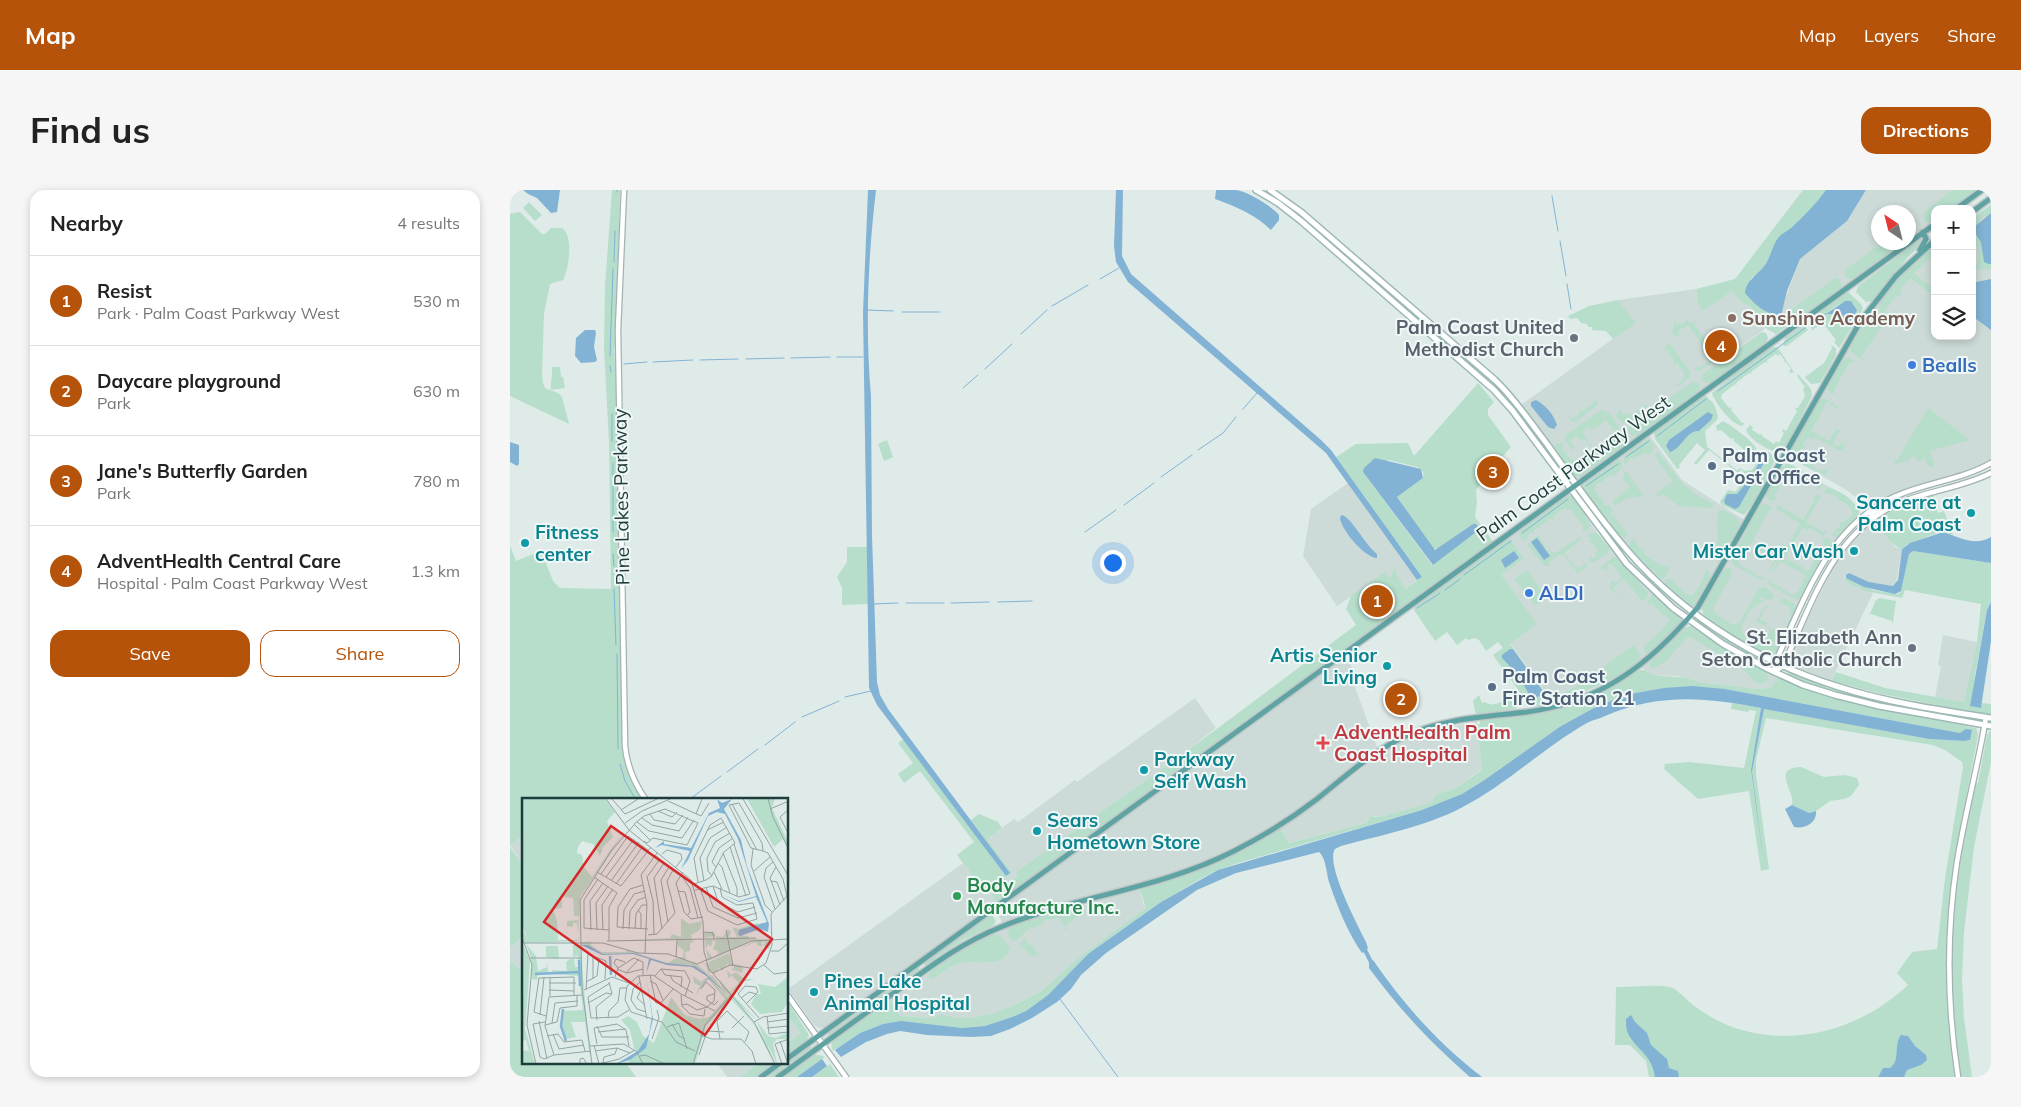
<!DOCTYPE html>
<meta charset="utf-8">
<style>
body{margin:0;font-family:Mulish,sans-serif;background:#f6f6f6;color:#222}
.controls{position:absolute;right:15px;top:15px;display:grid;overflow:hidden;border-radius:10px;box-shadow:0 2px 8px #0003}
.controls button{width:45px;height:45px;display:grid;place-items:center;padding:0;border:0;border-bottom:1px solid #e0e0e0;background:#fff;color:#222;font:25px sans-serif}
.compass{position:absolute;left:1361px;top:15px;width:45px;height:45px;border-radius:50%;background:#fff;box-shadow:0 2px 8px #0003;rotate:325deg}
.you{position:absolute;left:602px;top:372px;width:18px;height:18px;margin:-12px;border:4px solid #fff;border-radius:50%;background:#1a73e8;box-shadow:0 0 0 8px #1a73e833}
.badge{display:grid;place-items:center;width:32px;height:32px;border-radius:50%;background:#b45309;color:#fff;font-size:16px;font-weight:700}
.pin{position:absolute;translate:-50% -50%;border:2px solid #fff;box-shadow:0 1px 5px #0006}
.list{margin:0;padding:0;list-style:none}
h2{display:flex;justify-content:space-between;align-items:center;height:65px;margin:0;padding:0 20px;font-size:21px}
h2 small{font-size:16px;font-weight:400;color:#767676}
.list li{display:grid;grid-template-columns:32px 1fr auto;gap:15px;align-items:center;box-sizing:border-box;height:90px;padding:0 20px;border-top:1px solid #e0e0e0}
.list b{display:block;font-size:19px;white-space:nowrap}
.list p{margin:0;font-size:16px;white-space:nowrap;color:#767676}
.list em{font-size:16px;font-style:normal;color:#767676}
.actions{display:flex;gap:10px;padding:15px 20px}
.actions a{flex:1;padding:11px 0;border:1px solid #b45309;border-radius:15px;text-align:center;font-size:18px;color:#b45309}
.actions .main{background:#b45309;color:#fff}
.icon{flex:none;width:28px;height:28px;fill:none;stroke:currentColor;stroke-width:2;stroke-linecap:round;stroke-linejoin:round}
.map{position:relative;flex:none;width:1481px;height:887px;overflow:hidden;border-radius:15px}
header{display:flex;align-items:center;gap:30px;box-sizing:border-box;height:70px;padding:0 25px;background:#b45309;color:#fff}
header strong{font-size:24px}
nav{display:flex;gap:28px;margin-inline-start:auto;font-size:18px}
.intro{display:flex;align-items:center;justify-content:space-between;box-sizing:border-box;height:120px;padding:0 30px}
h1{margin:0;font-size:35px}
.button{padding:12px 22px;border-radius:15px;background:#b45309;color:#fff;font-size:18px;font-weight:700}
main{display:flex;gap:30px;padding:0 30px}
aside{flex:1;background:#fff;border-radius:15px;box-shadow:0 2px 8px #0003}
.map>svg:first-child{display:block}
.built{fill:#cddbd8}
.green{fill:#b6decb;fill-rule:evenodd}
.water{fill:#83b3d4}
.lines{fill:none;stroke-linecap:round;stroke-linejoin:round}
.stream{stroke:#83b3d4;stroke-width:1}
.canal{stroke:#83b3d4;stroke-width:4}
.tertiary-casing{stroke:#a2b3b2;stroke-width:7}
.secondary-casing{stroke:#9db8b5;stroke-width:8}
.primary-casing{stroke:#c0c8c8;stroke-width:8}
.tertiary{stroke:#fff;stroke-width:4.5}
.secondary{stroke:#fff;stroke-width:5}
.primary{stroke:#60a3a3;stroke-width:5}
.education-dot{fill:#8d6e63;stroke:#eff8f6;stroke-width:2}
.worship-dot{fill:#6b7280;stroke:#eff8f6;stroke-width:2}
.shop-dot{fill:#3f7fe0;stroke:#eff8f6;stroke-width:2}
.service-dot{fill:#5c6f8a;stroke:#eff8f6;stroke-width:2}
.culture-dot{fill:#0f9aa8;stroke:#eff8f6;stroke-width:2}
.health-dot{fill:#e0444e;stroke:#eff8f6;stroke-width:2}
.leisure-dot{fill:#2e9e5b;stroke:#eff8f6;stroke-width:2}
.labels{text-anchor:middle;dominant-baseline:central;stroke-width:4;stroke-linejoin:round;paint-order:stroke}
.education-label{font-size:19px;font-weight:bold;fill:#785e54;stroke:#eff8f6;text-anchor:start}
.worship-label{font-size:19px;font-weight:bold;fill:#5b616d;stroke:#eff8f6;text-anchor:end}
.shop-label{font-size:19px;font-weight:bold;fill:#366cbe;stroke:#eff8f6;text-anchor:start}
.service-label{font-size:19px;font-weight:bold;fill:#4e5e75;stroke:#eff8f6;text-anchor:start}
.street-label{font-size:19px;fill:#1f3c3c;stroke:#eff8f6}
.culture-label{font-size:19px;font-weight:bold;fill:#0d838f;stroke:#eff8f6;text-anchor:start}
.health-label{font-size:19px;font-weight:bold;fill:#be3a42;stroke:#eff8f6;text-anchor:start}
.leisure-label{font-size:19px;font-weight:bold;fill:#27864d;stroke:#eff8f6;text-anchor:start}
.inset-river{fill:none;stroke:#83b3d4;stroke-width:2.5}
.inset-road{fill:none;stroke:#92a5a4;stroke-width:1}
.view{fill:#d62828;fill-opacity:0.15;stroke:#d62828;stroke-width:2.5}
.inset-edge{fill:none;stroke:#1f3c3c;stroke-width:2.5}
</style>
<header>
<strong>Map</strong>
<nav><a>Map</a><a>Layers</a><a>Share</a></nav>
</header>
<div class="intro"><h1>Find us</h1><a class="button">Directions</a></div>
<main>
<aside>
<h2>Nearby<small>4 results</small></h2>
<ul class="list">
<li><span class="badge">1</span><div><b>Resist</b><p>Park · Palm Coast Parkway West</p></div><em>530 m</em></li>
<li><span class="badge">2</span><div><b>Daycare playground</b><p>Park</p></div><em>630 m</em></li>
<li><span class="badge">3</span><div><b>Jane's Butterfly Garden</b><p>Park</p></div><em>780 m</em></li>
<li><span class="badge">4</span><div><b>AdventHealth Central Care</b><p>Hospital · Palm Coast Parkway West</p></div><em>1.3 km</em></li>
</ul>
<div class="actions"><a class="main">Save</a><a>Share</a></div>
</aside>
<div class="map">
<svg width="1481" height="887" viewBox="0 0 1481 887">
<rect width="100%" height="100%" fill="#dfebe9"/>
<!-- built -->
<path class="built" d="M1356 0H1466L1441 19H1425V30L1399 49 1398 22H1368V52L1394 53 1279 136 1271 126 1272 117 1290 69 1337 31Z
M1481 15V271L1468 279 1390 302 1358 317 1338 301 1284 270 1280 265V261L1356 130 1389 87 1425 54V146H1462V28Z
M1186 99 1188 113 1222 100 1231 112 1241 117 1249 134 1255 139 1223 162 1230 172 1066 291 1011 215 1125 133 1108 110Z
M1140 246 1172 290 1236 331 1184 420 1126 366 1102 339 1070 296Z
M1279 274 1339 308 1348 318 1350 322 1348 326 1328 347 1317 361 1304 385 1269 460 1266 464 1259 465 1203 432 1194 425 1192 419 1271 278 1276 274Z
M838 293 907 390 890 402 875 383 827 416 793 366 801 319Z
M1057 305 1063 306 1088 344 1124 386 1138 400 1143 402 1173 428 1142 463 1113 482 1083 498 1043 512 1000 453 991 384 1014 368 999 347Z
M1370 326 1368 334 1385 357 1392 359 1386 394 1383 396 1359 392 1339 383 1336 385 1334 391 1363 403 1321 491 1281 475 1279 466 1328 367 1348 343Z
M1181 436 1217 460 1267 488 1260 498 1247 499 1189 492 1168 486 1144 485 1134 480 1132 477 1159 456 1175 438Z
M1433 445 1467 452 1454 512 1425 507 1431 476 1428 475Z
M837 466 842 478 845 497 867 557 801 611 763 637 689 674 646 690 535 718 493 734 485 720Z
M685 508 706 538 673 564 506 682 509 685 481 705 488 713 315 837 309 838 304 835 278 799 453 673 475 702 502 683 477 649 504 629 508 632 565 590 567 592Z
M967 532 972 579 946 598 930 603 922 612 874 626H864L857 631 856 633 777 653 770 637 809 612 877 559 921 540Z
M14 645V676L0 655Z
M629 698 633 713 636 718 572 765 530 802 505 815 481 824 461 828H448L433 824 423 828 390 826 380 810 452 760 517 729 546 720 569 717Z
M14 746V782L0 771V757Z
M278 821 292 843 278 853Z
M207 873H249L230 887H217Z"/>
<!-- green -->
<path class="green" d="M102 0H110L106 157 104 158 107 211 108 339 114 561 120 586 133 609 14 610V645L0 655V356L6 371 31 361 43 391 50 398 101 399 99 252 94 158 95 96Z
M1293 0H1316L1303 18 1280 39 1270 46 1257 73 1250 82 1240 89 1261 124 1271 126 1274 129H1283L1285 126 1281 120 1325 88 1329 89 1331 93V98L1266 144 1250 135 1241 117 1231 112 1222 101 1192 121 1188 113 1186 99 1225 89Z
M1442 0H1466L1441 19H1425L1424 31 1419 32 1414 31 1413 24Z
M19 12 32 25 25 31 13 18Z
M1481 15V23L1472 28 1463 40 1471 52 1475 72 1481 74V79H1467L1464 75 1467 76 1469 63 1467 58 1468 57 1462 51V28Z
M10 22 32 44H35L41 38H52C64 46 59 78 53 90L40 94 34 123 32 185 33 193 35 198 48 203 52 207 59 234 0 206V24Z
M1412 48 1414 49 1412 54 1399 66 1362 111 1356 112 1346 102 1348 96Z
M1373 52 1394 53 1345 88 1340 89 1335 87V80Z
M1422 57 1425 58V63L1404 83 1425 101V109L1423 108 1424 106 1400 88 1390 100 1392 103 1388 108 1386 106 1375 121 1376 124 1370 122 1368 113C1383 94 1400 70 1422 57Z
M1338 102 1351 114 1353 119 1329 158 1324 152 1326 150 1313 133 1302 140 1299 132 1320 113ZM1335 111 1344 115 1347 120 1336 136C1329 130 1327 124 1317 123L1326 116Z
M1108 110 1126 133 1103 149 1096 141 1082 140V137H1078L1077 134 1071 133 1067 128 1060 129 1058 126 1079 116Z
M1362 125 1375 132 1377 136 1373 135 1362 151 1365 154 1361 152 1351 167 1354 169 1353 170 1342 163 1339 157 1356 130Z
M1176 127 1179 132 1183 133 1187 130 1184 137 1187 138 1205 167 1204 171 1189 181 1184 180 1188 176 1190 178 1202 169 1199 164 1178 135 1168 141 1170 144 1167 146 1164 145 1162 142 1164 131 1166 135 1169 133 1171 135 1177 131Z
M1294 134 1298 140 1277 156H1273L1275 148Z
M1252 142 1256 143 1258 148 1255 154 1201 193 1193 192 1191 188 1193 184Z
M1160 154 1181 183 1179 188 1168 196 1164 193 1167 194 1174 189 1173 186 1175 184 1167 173 1164 175 1163 173 1165 171 1157 160H1154L1156 155Z
M1321 155 1326 158V165L1310 193 1301 194 1295 187 1314 173 1322 158Z
M1262 156 1268 158 1284 182 1280 183 1279 181 1281 179 1276 172 1273 173 1275 171 1270 164 1268 166 1266 164 1257 170V173L1255 172 1241 182 1242 184 1239 183 1226 193 1227 196 1225 194 1212 204 1211 208 1219 218 1222 217 1221 220 1232 233H1235L1232 236C1221 234 1205 213 1202 203L1238 173Z
M1338 167 1344 171 1343 173 1340 172 1323 201 1326 202 1322 204 1318 200C1317 191 1329 170 1338 167Z
M42 177H50L51 187H53L55 198 41 200C40 192 43 186 42 177Z
M1288 184 1301 199 1302 206 1274 260 1272 262C1263 264 1239 250 1236 240L1240 235 1243 237 1242 240 1250 245 1252 243V246L1264 254 1266 251 1269 253 1274 243 1272 242 1273 239 1276 241 1287 221 1285 218H1288L1295 206 1293 198 1295 197 1287 186Z
M1184 191 1190 195 1187 203 1128 245 1122 246 1118 240 1120 236Z
M968 193 984 212 978 219V225L1001 257 986 274 990 279 986 280 984 287 979 283 966 300 967 313 965 327 984 353 488 713 481 705 508 686 506 682 673 564 846 435 836 419 841 406 875 382 880 388 884 379 895 399 912 387 826 267 846 254 898 253 904 266ZM879 270 907 277C912 279 915 283 913 288L887 307 923 358 928 359 963 334 922 375 853 282Z
M1192 206H1196L1204 214 1208 226 1207 230 1195 241 1197 257 1228 281 1229 278 1235 281 1242 280 1254 262H1259L1266 268 1246 309 1234 325 1212 315 1210 312 1218 300 1225 302 1238 286 1231 280 1228 283 1199 260 1186 275 1184 273 1195 260 1187 253 1169 275 1170 278 1167 279 1145 249 1144 244 1146 241ZM1199 222 1194 236 1189 241C1176 240 1171 256 1162 262L1180 235ZM1251 269 1255 270 1254 273 1229 317 1217 305 1227 304 1241 287Z
M1315 209 1329 217 1326 218 1317 212 1309 226 1310 228 1308 229 1301 241 1319 251 1326 240 1324 238 1332 242H1329L1323 253 1328 257 1331 253 1334 254 1338 247 1336 245 1338 247 1333 260 1330 261 1306 248 1301 249 1298 248 1293 254 1295 257 1294 259 1292 258 1288 265 1291 267 1290 269 1300 275 1301 273 1303 274 1302 276 1311 281 1313 279 1317 281V284L1314 285 1284 270 1280 263 1307 213 1311 210Z
M1083 210 1087 211 1088 215 1065 232 1060 231V226L1062 229 1070 223 1069 220 1073 221 1084 213Z
M1134 212 1137 217 1136 219 1117 233H1112L1106 226 1110 220 1112 221 1111 223 1114 225 1117 222 1118 225 1126 224 1127 220 1130 221 1135 215Z
M1418 218 1460 250 1420 261 1424 274 1422 280 1421 276H1418L1414 267 1409 272 1404 266 1400 268V270L1386 274 1383 271 1387 270Z
M1091 220 1098 222 1109 236 1108 242H1105L1096 230 1083 240 1079 237 1072 242 1082 257H1086H1081L1075 249 1071 251 1067 246 1060 251 1065 258 1062 260 1055 250 1056 245Z
M1213 231C1220 235 1246 252 1247 261 1247 264 1246 266 1244 268H1240L1239 264 1224 251 1223 248 1221 249 1211 240 1207 241 1206 236Z
M1110 245 1114 246 1116 253 1114 256 1069 287 1062 284 1044 260 1045 255 1051 252 1055 256 1052 258 1061 270C1076 272 1098 254 1110 245Z
M1140 249 1144 255 1143 261 1138 265 1136 262 1124 269 1123 267 1116 272 1117 275 1115 276 1113 270C1116 261 1130 250 1140 249Z
M377 250 383 267 374 271 368 254Z
M1148 262 1173 294 1185 304 1202 313 1203 318 1169 316 1154 305H1150L1151 307 1147 306V303L1163 291 1161 288 1159 289C1157 279 1146 273 1146 264Z
M1110 269 1112 277 1103 287 1100 285 1093 290 1094 293 1091 292 1086 295 1087 297 1084 299 1090 308 1093 306 1092 310 1096 316 1099 315 1103 320 1097 332 1073 297 1077 292Z
M1276 274 1282 275 1309 291 1312 295 1311 298 1309 299C1301 290 1289 287 1278 282L1271 293 1274 295 1271 294 1264 306 1266 308 1265 311 1258 310 1256 303 1271 278Z
M1114 282H1117L1134 307 1132 306 1118 308 1106 315V318L1102 312 1120 297 1112 288 1114 287Z
M1317 298C1329 299 1344 310 1349 321L1348 326 1327 348 1319 344H1322L1331 335 1329 332 1333 333 1343 324 1341 321 1342 319 1332 311H1328L1329 308 1318 303 1316 305 1314 302Z
M1305 304 1311 306 1310 308 1296 332 1310 340 1312 338 1311 341 1313 342 1315 340 1317 341 1312 348 1311 344 1299 338 1297 340 1293 338 1274 369 1290 375 1296 381 1299 380 1305 370 1303 369 1306 367 1314 355 1312 352 1317 348 1321 350 1322 354 1310 373 1293 407 1287 410 1259 395 1258 391 1261 389 1260 392 1270 397 1272 395 1271 398 1283 405 1287 403 1294 392 1292 389H1295L1297 386 1270 371 1264 381H1262L1268 371 1267 370 1260 380 1259 379 1265 369 1244 356 1251 352V355L1259 359 1262 358 1261 361 1272 367 1277 358 1266 351 1278 356 1290 334 1267 319 1266 317 1268 315 1293 330 1304 311Z
M1423 304 1428 323 1434 321 1443 345 1429 342 1396 355 1392 359C1383 357 1366 337 1368 328L1393 315Z
M1058 305C1069 308 1074 324 1080 333L1079 339 1073 342 1072 340 1074 338 1061 319 1057 321 1055 318 1043 326V330L1041 328 1030 336V339L1028 337 1024 340V344L1022 342 1017 346 1018 348 1016 350 1011 349 1009 344 1011 340 1039 317Z
M1255 313 1260 316 1262 320H1260L1252 332 1254 336 1251 335 1244 348 1245 351 1239 354 1238 359 1235 358 1228 370 1230 372 1229 375 1241 381 1243 379 1242 382 1252 388 1254 385 1255 388 1252 390 1223 375 1221 370 1249 317Z
M1214 320 1228 329 1230 334 1216 362 1213 365 1202 367C1203 363 1206 359 1207 355 1209 345 1205 328 1209 321Z
M1105 324 1106 325 1104 327 1110 334 1112 333 1111 336 1117 343 1120 342 1115 347C1107 346 1100 336 1100 328Z
M1081 342 1088 344 1099 358 1097 364 1083 373 1081 372 1079 369 1081 367 1083 369 1087 366 1085 363 1088 361 1083 353H1079L1081 350 1079 347H1076Z
M1026 346H1029L1037 360 1045 363 1070 347 1072 349 1054 363 1066 378 1069 376 1070 378 1073 376V373L1077 374V377L1066 385 1067 382 1061 375 1059 376 1060 373 1054 365 1052 366 1050 364 1039 372 1040 375 1038 376H1035L1017 355Z
M999 347 1014 368 991 385 1027 434 1000 454 1037 505 1041 502 1047 503 1050 507C1046 515 1024 519 1016 515L1014 508 983 465 993 458 988 452 976 461 969 450 964 448 958 450 956 448 947 455 937 442 925 451 904 420 906 414Z
M1123 349 1127 350 1125 352 1133 361 1135 360 1134 363 1144 372 1145 370 1146 373 1156 377 1159 376 1158 383 1153 389H1151L1120 358 1119 353Z
M337 357H358V414L332 415V398L327 387 337 372Z
M1403 361 1481 373V412L1477 420 1465 484 1461 516 1471 518 1472 513 1481 514V526L1372 504 1321 491 1326 482 1375 498 1454 512 1467 452 1471 414 1395 400 1392 408 1355 401 1334 391 1336 387 1363 400 1388 404 1391 401 1399 364Z
M1103 367 1108 368 1138 402 1137 408 1129 414 1132 411 1114 389 1107 393V397L1106 395 1103 396 1105 399 1103 400 1107 406 1111 407 1109 409 1099 397 1102 395 1100 393 1103 391 1105 393 1112 388 1102 374H1098L1097 382 1093 378 1087 381Z
M1218 378H1221L1222 383 1203 419 1205 423 1223 435 1231 433 1230 431 1249 398 1255 397 1264 405 1263 409 1259 411 1251 407 1250 409 1255 412C1240 414 1237 426 1231 438L1234 445 1256 456H1264L1269 450 1281 426 1279 420 1280 417 1272 413 1270 415V410L1274 408 1286 415 1287 420 1268 462C1265 464 1265 466 1261 466 1251 465 1201 432 1193 424L1192 417 1213 380Z
M1017 380 1037 408 1025 415 1004 389Z
M1196 380H1198L1200 388 1183 416H1179L1155 394V390L1159 388 1176 404 1182 406 1190 395Z
M1143 402 1173 428V431L1138 464 1134 462V456L1150 442 1160 430 1154 425 1151 426V422L1141 413 1138 415 1137 414Z
M1370 408 1386 411 1383 432 1382 434V431L1361 424 1359 426 1366 410Z
M1257 415 1259 417H1256L1250 429 1258 433 1256 436 1265 441 1270 439V441L1265 451 1259 454 1240 443 1255 450 1260 440 1256 436 1246 432 1253 418Z
M1187 428 1225 453 1255 469 1257 475 1200 444 1187 432Z
M1181 436 1256 482 1258 488 1257 491 1250 494 1246 493 1232 478 1179 446 1161 465 1158 470 1143 478 1140 477V472L1175 438Z
M1124 455 1130 465C1130 480 1074 502 1061 507L1054 504 1055 502 1064 498Z
M1130 480H1134L1144 485 1177 488 1189 492 1247 499 1260 498 1267 488H1272L1306 501 1342 512 1466 538 1468 545 1444 673 1438 734 1437 809 1445 887H1139L1136 871 1120 855H1105L1106 797C1121 797 1147 794 1160 797 1169 800 1179 813 1187 818 1196 824 1207 831 1217 835 1281 860 1350 840 1398 795L1387 783 1402 762 1427 759 1435 688 1453 577 1452 572 1435 560 1423 555 1256 528 1246 570V584L1259 679 1251 681 1239 601 1188 609 1154 579 1155 574 1179 572 1234 578 1246 521 1239 520 1238 522 1221 519 1222 513 1251 518 1241 580 1244 607 1242 582 1254 519 1419 549 1458 551 1460 550 1454 542 1450 543 1215 499 1154 498 1103 510 1082 519 1051 536 973 591 952 604 912 620 728 673 708 680 692 688 651 712 578 764 538 805 516 821 502 827 475 836 452 838 391 832 373 834 350 843 323 861C321 856 321 853 324 848L380 810 390 826 423 828 432 824 448 828H461L481 824 505 815 530 802 572 765 636 718 629 698 691 678 770 637 778 653 856 633 860 627 874 626 922 612 927 604 946 598 972 580 967 534H970V531L1030 522 1110 491Z
M1277 482 1316 497 1369 510V512C1353 509 1282 494 1277 482Z
M969 505 972 513 975 512C986 520 996 506 1007 506L1010 509 1011 514 1005 519 967 524 965 521 963 511Z
M1388 514 1464 527 1467 528 1466 531 1389 517Z
M1481 540V572L1464 657 1454 742 1452 789 1454 828 1462 887H1451C1447 858 1442 829 1441 800 1439 731 1450 660 1466 593H1468L1477 545Z
M394 549 496 686 499 683 461 630 469 624 488 632 492 638 477 649 502 683 475 702 447 665 464 652 410 581 394 593 388 584 403 573 388 553Z
M1291 577 1314 587 1335 585 1347 588 1349 595 1341 606 1334 609 1320 611 1306 621 1299 623 1282 615C1286 602 1260 578 1291 577Z
M0 657 14 676V746L0 757Z
M571 716 575 720 574 725 571 727 569 725 556 735 558 738 556 740 554 739 556 737 549 728 535 730 533 734 519 739 506 751 502 750 498 745 499 738C520 725 546 719 571 716Z
M477 725H482L486 731 484 735 455 749 425 768 426 770 416 777 414 773Z
M483 744 490 745 500 758C494 780 466 769 450 773 440 775 431 783 423 789L418 788 420 782C439 766 461 755 483 744Z
M517 746 515 749 520 755 524 753 522 756 527 763 530 762 524 767 509 755Z
M0 771 14 782V873H116L126 887H0Z
M409 775V782L324 844 318 845 319 842Z
M278 812 299 845 295 853 278 866V853L291 843 278 825Z
M301 855V858L269 882 270 883 265 887H255L274 873H278V870Z
M304 865H310L315 867 287 887H274Z
M249 873H267L248 887H230Z
M320 874 329 887H302Z"/>
<!-- water -->
<path class="water" d="M13 0H50L47 22 41 23 27 8 18 4Z
M358 0H366C358 68 355 138 361 206L362 346 367 492 370 505 378 519 500 683 496 686 367 515 359 498 353 123Z
M606 0H613L612 66 621 84 811 250 821 260 912 387 907 390 816 263 618 92 606 72 604 56Z
M706 0C712 0 720 0 726 0 737 1 763 17 769 25V30L761 40C746 25 725 16 705 9Z
M1316 0H1356L1337 31 1290 69 1277 101 1271 126C1255 124 1245 115 1235 103 1236 90 1248 85 1255 75 1261 67 1263 53 1269 47 1272 43 1278 41 1281 38 1294 26 1306 14 1316 0Z
M1481 23V74H1479L1474 72 1471 52 1463 40V38Z
M1481 89V140L1462 126V93Z
M1335 111H1341L1347 120 1343 128 1336 136 1329 131 1328 127H1325L1323 124H1316Z
M75 140H85L86 143 84 157 87 170 85 172 71 173 65 166 66 148Z
M1026 210C1036 216 1043 223 1047 235L1044 239 1038 237 1021 216V212Z
M1198 222 1203 225 1201 230 1189 241C1176 240 1172 259 1160 262L1156 256 1159 250Z
M0 252 9 255V274L7 276 0 272Z
M865 268 911 279 913 288 887 307 925 360 963 334H966L970 339 923 375 853 282 854 278Z
M1251 269H1255L1254 273 1229 317 1225 319 1215 314 1214 311 1217 304H1227L1241 287Z
M832 325C842 328 855 355 867 364V368C855 368 830 339 830 327Z
M1433 342C1450 347 1464 357 1481 347V373L1403 361 1399 364 1391 401 1385 404 1354 397 1336 388V385L1339 383 1359 392 1383 396 1388 390 1392 359 1400 353Z
M1027 348 1040 366 1034 370 1021 352Z
M1004 361 1009 368 995 378 991 370Z
M1481 412V451L1471 518 1460 516 1477 420Z
M1000 459H1003L1032 500 1031 505 1026 508 1020 506 1008 485 992 468V465Z
M1182 496 1215 499 1450 543 1456 539 1462 540 1460 550 1455 551 1419 549 1254 519 1242 582 1254 674 1241 580 1251 518C1195 507 1149 503 1095 526 1089 529 1082 530 1077 533 1033 558 996 595 951 618 914 637 871 645 831 656L825 659C815 674 848 736 856 752L858 758 856 761 852 763C838 743 828 718 820 695 816 685 817 669 809 662L726 683 687 700 596 763 571 785 561 799 547 812 522 828 500 839 481 846 461 847 417 845 390 841 377 844 356 852 331 867 325 860 350 843 373 834 391 831 452 838 475 836 502 827 516 821 538 805 578 764 651 712 708 680 912 620 952 604 973 591 1051 536 1082 519 1103 510 1126 503 1154 498Z
M1282 615 1299 623 1306 621C1307 633 1295 639 1284 637L1275 619Z
M863 770C893 814 929 854 972 887H960C921 853 890 820 859 778V772Z
M1121 825 1125 832 1137 843 1141 855 1157 869 1159 878 1168 881 1169 887H1145C1142 863 1124 859 1117 841 1116 837 1116 833 1116 829Z
M1391 845 1398 846 1405 856 1416 865 1417 870 1411 875 1397 880 1394 887H1368L1373 878H1380C1391 871 1383 855 1391 845Z
M312 869 317 876 302 887H287Z"/>
<g class="lines">
<!-- stream -->
<path class="stream" d="M107 2V0
M1042 6 1048 41
M1050 51 1056 86
M104 72 105 41
M590 89 609 78
M1057 94 1061 119
M542 116 578 95
M357 120 383 121
M392 122H430
M1306 131 1316 124
M511 144 537 120
M100 166 103 79
M327 167H353
M281 168 320 167
M236 169 274 168
M190 170 228 169
M143 172 183 170
M114 174 137 172
M100 176 101 182
M475 179 502 154
M453 198 468 185
M1208 201 1295 138
M733 219 747 203
M102 224V251
M1147 246 1196 209
M688 260 713 243 726 227
M1116 267 1139 251
M103 273V342
M651 287 682 265
M1076 296 1108 274
M614 315 644 293
M575 342 606 320
M1012 343 1058 309
M103 364 104 376
M954 385 1001 351
M104 399 106 455
M935 400 950 389
M488 412 522 411
M396 413H434
M441 413 479 412
M363 414 388 413
M907 418 930 403
M107 464 108 559
M335 507 361 501
M292 527 329 511
M255 555 285 532
M110 574 115 591 126 610
M217 582 248 559
M180 609 211 586
M550 809 608 887"/>
<!-- canal -->
<path class="canal" d="M854 758 862 774"/>
<defs>
<path id="tertiary" d="M114 0 108 140 115 556C117 577 124 593 136 610
M1360 330 1362 323 1380 312 1384 307
M1264 482 1265 473C1295 408 1319 332 1391 304 1421 292 1453 289 1481 273
M1264 482 1273 476C1302 414 1323 339 1394 311 1423 300 1453 297 1481 283
M278 806 336 887
M1448 887C1437 815 1436 744 1447 672 1455 623 1468 576 1476 527"/>
<path id="secondary" d="M746 0 768 13 791 31 984 200 1002 220 1117 374 1163 418 1213 454 1258 479 1293 495 1325 505 1369 516 1481 536
M760 0 791 22 985 190C1005 209 1020 232 1037 254 1060 286 1082 318 1107 348 1163 418 1240 469 1326 496 1375 512 1429 520 1481 528"/>
<path id="primary" d="M1446 19 1472 0
M1462 22 1481 8
M1410 60 1416 49 1413 42
M278 868 1425 34
M251 887 270 873
M268 887C308 858 347 829 388 800 421 776 453 752 491 737 566 706 649 699 722 662 752 647 781 629 807 609 836 586 864 560 898 545 936 528 976 527 1017 522 1092 512 1141 473 1188 417L1350 132 1386 86 1425 50"/>
</defs>
<!-- tertiary casing -->
<use href="#tertiary" class="tertiary-casing"/>
<!-- secondary casing -->
<use href="#secondary" class="secondary-casing"/>
<!-- primary casing -->
<use href="#primary" class="primary-casing"/>
<!-- tertiary -->
<use href="#tertiary" class="tertiary"/>
<!-- secondary -->
<use href="#secondary" class="secondary"/>
<!-- primary -->
<use href="#primary" class="primary"/>
</g>
<!-- markers -->
<circle class="education-dot" cx="1222" cy="128" r="5"/>
<g class="worship-dot">
<circle cx="1064" cy="148" r="5"/>
<circle cx="1402" cy="458" r="5"/>
</g>
<g class="shop-dot">
<circle cx="1402" cy="175" r="5"/>
<circle cx="1019" cy="403" r="5"/>
</g>
<g class="service-dot">
<circle cx="1202" cy="276" r="5"/>
<circle cx="982" cy="497" r="5"/>
</g>
<g class="culture-dot">
<circle cx="1461" cy="323" r="5"/>
<circle cx="15" cy="353" r="5"/>
<circle cx="1344" cy="361" r="5"/>
<circle cx="877" cy="476" r="5"/>
<circle cx="634" cy="580" r="5"/>
<circle cx="527" cy="641" r="5"/>
<circle cx="304" cy="802" r="5"/>
</g>
<path class="health-dot" d="M810.5 545.5h5v5h5v5h-5v5h-5v-5h-5v-5h5z"/>
<circle class="leisure-dot" cx="447" cy="706" r="5"/>
<g class="labels">
<!-- education labels -->
<g class="education-label">
<text x="1232" y="128">Sunshine Academy</text>
</g>
<!-- worship labels -->
<g class="worship-label">
<text x="1054" y="137">Palm Coast United<tspan x="1054" dy="22">Methodist Church</tspan></text>
<text x="1392" y="447">St. Elizabeth Ann<tspan x="1392" dy="22">Seton Catholic Church</tspan></text>
</g>
<!-- shop labels -->
<g class="shop-label">
<text x="1412" y="175">Bealls</text>
<text x="1029" y="403">ALDI</text>
</g>
<!-- service labels -->
<g class="service-label">
<text x="1212" y="265">Palm Coast<tspan x="1212" dy="22">Post Office</tspan></text>
<text x="992" y="486">Palm Coast<tspan x="992" dy="22">Fire Station 21</tspan></text>
</g>
<!-- street labels -->
<g class="street-label">
<text transform="translate(1063 278) rotate(-36)">Palm Coast Parkway West</text>
<text transform="translate(111 307) rotate(-91)">Pine Lakes Parkway</text>
</g>
<!-- culture labels -->
<g class="culture-label">
<text x="1451" y="312" text-anchor="end">Sancerre at<tspan x="1451" dy="22">Palm Coast</tspan></text>
<text x="25" y="342">Fitness<tspan x="25" dy="22">center</tspan></text>
<text x="1334" y="361" text-anchor="end">Mister Car Wash</text>
<text x="867" y="465" text-anchor="end">Artis Senior<tspan x="867" dy="22">Living</tspan></text>
<text x="644" y="569">Parkway<tspan x="644" dy="22">Self Wash</tspan></text>
<text x="537" y="630">Sears<tspan x="537" dy="22">Hometown Store</tspan></text>
<text x="314" y="791">Pines Lake<tspan x="314" dy="22">Animal Hospital</tspan></text>
</g>
<!-- health labels -->
<g class="health-label">
<text x="824" y="542">AdventHealth Palm<tspan x="824" dy="22">Coast Hospital</tspan></text>
</g>
<!-- leisure labels -->
<g class="leisure-label">
<text x="457" y="695">Body<tspan x="457" dy="22">Manufacture Inc.</tspan></text>
</g>
</g>
<!-- overview -->
<g transform="translate(12 608)">
<rect width="266" height="266" fill="#dfebe9"/>
<path d="M0 1H83L93 14 85 23 91 39 79 51H81L78 58 71 46 60 43 56 49 55 55 60 57 62 69 70 79 88 52 105 31 58 99 56 143 3 145 0 139V131L7 143 0 128ZM40 99 51 100 52 118H56L57 122 45 123V128L51 129V125H55L57 142H36L35 123 31 111 40 110ZM225 1H253L250 10 266 44V51L261 41 252 49ZM159 120 167 126 180 123 178 132 169 137 171 145H168V153L163 154 164 163 154 159H161L162 153 155 147 156 141 88 143 148 140 150 136 159 139ZM235 125 237 127 216 133 217 137 227 138V141H249L235 142H250L247 151 242 148 243 143 239 145 241 148H236L234 144 217 151 233 143H228L195 159 186 163 184 151 191 160 197 154 191 151 194 144 191 142 189 149 186 146 184 151 183 142 198 141 192 138 182 140V135L191 133 194 138 201 139 206 131 209 134 207 139H215L210 129 216 131ZM75 143 69 144V147L79 154H103L105 152 146 165 154 160 175 166 187 177 183 166H177L186 165 189 172 187 164 207 155 211 166 217 167 221 168H216L221 169 220 175 212 172 211 173 209 169 212 171V167L203 169 207 167 206 166 202 169 201 173 197 170 192 176 188 173 187 177 191 178 200 190 197 181 208 194 217 185 210 178 206 180 205 172 209 177 214 174 222 181H233L221 184 209 195 231 218 246 238 253 240 266 235V241H255L251 246 255 266 234 222 202 191 208 198 202 205 209 199 227 218 243 240 253 266 232 226 209 201 184 228 173 266H108L107 263 116 255 112 250 108 232 99 222 106 218 115 224 121 238 132 245 149 199 163 217 177 221 187 219 203 201 186 181 173 197 178 188 172 185 171 178 179 184 185 179 183 177 202 195 206 199 207 198 183 175 173 168 144 165 112 155 81 156 59 146 60 144ZM0 144 8 163 3 231 13 266H0V252L7 253 4 242 0 243ZM4 146 14 158 16 173 25 169V160L26 174H30V172L45 173 44 164 48 161H52L53 169H56V158L51 159V147H58L69 266 63 224H49L54 239 43 241 40 227 41 213 61 212 57 178 19 175 16 176 15 182 10 181 9 159ZM24 148H36L37 161 24 159ZM266 179V204L260 214 238 216 229 206 234 196H239L236 186 253 189Z" fill="#b6decb" fill-rule="evenodd"/>
<path d="M195 1 200 5 210 1 202 11 219 42 225 68 247 126 246 134 238 131 218 138 216 136 217 132 245 124 234 99 217 104 202 97 217 103 234 98 216 41 203 16 195 14 186 18 166 62 159 71 168 53 140 47 133 50 142 43V46L169 50 187 15 198 10ZM59 147H66L81 156 112 155 144 165 173 168 183 175 207 198 186 180 174 197 186 179 170 169 145 167 129 162 124 176 127 161 111 156 80 157ZM124 177 131 221 124 250 108 262 94 266 116 253 127 236 130 218Z" fill="#83b3d4"/>
<path class="inset-river" d="M88 158 89 177M57 162 58 188M13 176 58 174M41 211 39 228 44 243"/>
<path class="inset-road" d="M84 1 107 32 169 82 181 124 182 154 187 171 232 224 253 266M90 1 103 16 135 1M221 1 267 79M246 1 251 19 267 52M146 3 179 18 187 5M210 6 235 52M248 11 267 3M267 11 258 19 267 37M99 12 116 1M136 13 150 19 155 14M128 16 132 22 153 26 161 17M174 16 180 1M120 20 130 27 157 33 166 19M115 24 127 33 160 40 172 22M103 25 120 13 148 1M185 32 202 24M122 43 125 45 131 40 165 47 176 25 143 11 122 18 112 26 128 42M208 49 224 98M231 51 229 67 243 107 250 114M201 55 215 90V98M140 56 145 52 159 56 160 61 154 69M251 64 244 70 242 79 253 111M196 65 200 69 208 95M194 69 190 64 197 50 211 40M254 69 248 80 258 107M232 73 248 59M75 74 99 88 129 49M161 74 154 85 162 114 169 121 181 119M192 74 200 91M79 76 106 38 126 52M159 77 168 90 176 120M190 78 186 73 185 60 193 44 208 35M72 79 95 95 87 109V143M84 79 112 41M76 81 62 102V130L87 132M89 83 117 44M182 83 178 60 188 40 205 29M249 83 255 84 262 103M94 86 121 48M172 86 184 82 189 79 202 54 213 45 199 20 188 27 172 60 176 84M121 87 108 91 96 109 95 129 126 131M191 88 196 104 216 114 233 109M184 89 191 109 216 120 235 115M178 90 186 113 215 127 235 121 231 105 215 107 200 99 198 90M173 92 191 88 217 99 228 96 212 46M156 93 163 94 168 114 165 118M116 112 119 116V131M146 124 139 82 147 69M101 131 102 112 112 96 123 93M107 131 108 113 116 102 124 99M113 131 114 116 120 107H125M140 131 132 80 142 65M69 132 68 103 81 85M75 132 74 105 86 88M81 132 80 107 91 91M204 132 211 167M182 134 191 135 192 141M126 137 135 136 153 115 145 83 151 72 133 57M132 137 131 103 125 79 138 61M0 139 10 167 5 227 14 266M85 143 234 140M1 145H81L116 155 146 156 175 166 230 143 267 141M249 153H257L267 144M123 155 125 106 119 77 135 55M154 159 155 142M7 160H59M242 167 252 176 267 174M96 170 92 165 94 161 103 164M95 171 105 175 121 171M139 171 143 177 160 179 159 189M104 175 117 161M191 175 208 167 235 171 244 165 250 147 249 116 265 98 261 81 246 55 241 53 240 45 217 5 207 7 229 50 241 53M128 177 134 205 140 204 151 191M148 177 151 183 171 195M117 178 125 221M133 178 139 171 163 173 168 183 163 198M93 179 96 170 112 160 121 164V177M71 181V157M128 183 134 186 141 202M64 184 75 178 77 160M118 184 111 191 109 202 115 211 124 214M27 185H54M88 185 66 199 69 220 96 219 107 212M27 192 52 193M62 192 90 179 107 185M64 192 66 156 84 163 83 181M119 192 115 200 123 207M192 196 185 198V202L192 207 196 203M60 197 27 199 23 228 32 257 69 253M159 197 160 208 168 216 182 218 183 211M28 198V179M219 200 227 194 234 196M66 205 84 195 90 196M224 206 236 194 234 189 223 188 216 196 237 220M160 207 165 206 175 212 185 209 192 203 193 192 184 184 179 191M18 217 22 179M24 218 12 214 17 180 52 179V197M245 218 247 236 267 234M86 220 87 213 96 204 98 190H104M75 222 74 209 90 196 87 184M17 223 25 261M23 224 11 226 18 259 22 261 32 257M232 224 241 219 267 215M245 224 267 221M30 225 33 205 56 203M150 226 157 238 163 241M23 227 35 224 38 210 55 208V197M75 228 80 239H107M145 229 157 225 165 251M210 230 222 218M245 230 266 228M186 233 202 234M76 234 104 231M31 236 37 251 62 247M178 237 190 241H219L230 253 234 266M25 238 36 236 42 244 60 242 63 253M130 241 137 220 135 212M198 241 195 223 205 213 227 234 223 244M258 243 266 266M75 246 72 230 95 226 104 232 107 248M72 247 77 266 97 261 113 252M68 248 102 246 115 254 121 266M73 253 95 250 108 255M173 253 154 244 140 224 109 214 103 202 105 188 116 178 131 177 159 196 193 213M177 257 183 239M118 258 123 257 143 266M81 265 82 259 93 256 95 250M58 266V261L61 260 65 266M70 266 60 190 58 102 90 52 112 27M171 266 183 227 209 197M260 266 253 246 267 241"/>
<path class="view" d="M89 28 250 141 183 237 22 124Z"/>
<rect width="266" height="266" class="inset-edge"/>
</g>
</svg>
<div class="controls">
<button>+</button>
<button>−</button>
<button><svg class="icon" aria-label="layers" viewBox="0 0 24 24"><path d="M12 4l9 5-9 5-9-5zM3 14l9 5 9-5"/></svg></button>
</div>
<svg class="compass" viewBox="-18 -18 36 36"><path d="M0-13l5 13h-10z" fill="#e53935"/><path d="M0 13l5-13h-10z" fill="#767676"/></svg>
<div class="you"></div>
<div class="pin badge" style="left:867px;top:411px">1</div>
<div class="pin badge" style="left:891px;top:509px">2</div>
<div class="pin badge" style="left:983px;top:282px">3</div>
<div class="pin badge" style="left:1211px;top:156px">4</div>
</div>
</main>
